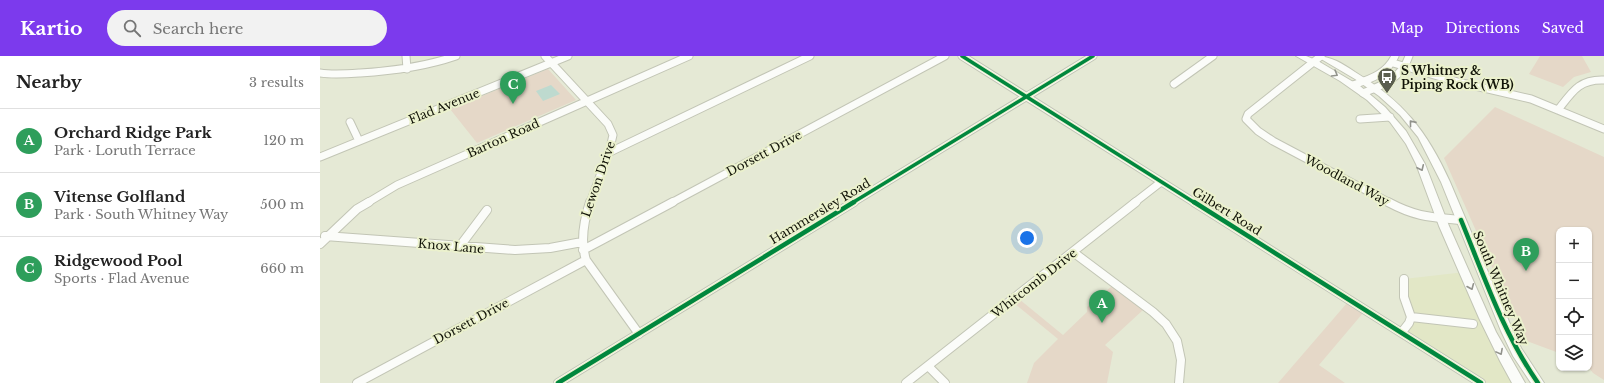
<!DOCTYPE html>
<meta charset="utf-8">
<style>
body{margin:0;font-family:"Libre Baskerville",serif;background:#f2f2f2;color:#222}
.controls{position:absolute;right:12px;bottom:12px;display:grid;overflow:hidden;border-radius:8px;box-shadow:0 1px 3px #0004}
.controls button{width:36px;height:36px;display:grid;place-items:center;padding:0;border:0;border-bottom:1px solid #e0e0e0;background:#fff;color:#222;font:20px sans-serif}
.you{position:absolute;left:707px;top:182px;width:14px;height:14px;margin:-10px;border:3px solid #fff;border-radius:50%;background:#1a73e8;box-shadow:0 0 0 6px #1a73e833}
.badge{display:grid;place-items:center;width:26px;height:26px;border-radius:50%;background:#7c3aed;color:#fff;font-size:13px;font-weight:700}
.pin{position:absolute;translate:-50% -33px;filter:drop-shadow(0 1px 2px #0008)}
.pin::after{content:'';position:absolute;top:21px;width:14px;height:12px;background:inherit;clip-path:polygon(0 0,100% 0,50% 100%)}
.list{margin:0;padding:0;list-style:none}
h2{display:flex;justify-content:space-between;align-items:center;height:52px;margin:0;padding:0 16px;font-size:17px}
h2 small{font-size:13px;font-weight:400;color:#767676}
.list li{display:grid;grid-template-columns:26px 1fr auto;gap:12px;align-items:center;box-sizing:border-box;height:64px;padding:0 16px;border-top:1px solid #e0e0e0}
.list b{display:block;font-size:15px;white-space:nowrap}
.list p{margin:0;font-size:13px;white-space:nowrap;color:#767676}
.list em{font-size:13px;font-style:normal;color:#767676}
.icon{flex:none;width:22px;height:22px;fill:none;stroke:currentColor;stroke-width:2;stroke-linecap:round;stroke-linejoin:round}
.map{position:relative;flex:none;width:1284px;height:327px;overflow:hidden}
header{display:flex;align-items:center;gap:24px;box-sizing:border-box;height:56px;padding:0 20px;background:#7c3aed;color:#fff}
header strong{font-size:19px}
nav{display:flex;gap:22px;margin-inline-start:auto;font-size:14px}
.search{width:280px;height:36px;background:#f2f2f2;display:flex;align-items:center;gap:10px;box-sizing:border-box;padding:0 14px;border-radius:22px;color:#767676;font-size:15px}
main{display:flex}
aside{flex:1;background:#fff}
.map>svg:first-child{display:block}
.built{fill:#e2e7c6}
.green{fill:#e5d8c8}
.water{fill:#bedacf}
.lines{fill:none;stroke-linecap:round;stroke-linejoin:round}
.minor-far1-casing{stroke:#c2c5b5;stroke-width:9}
.minor-casing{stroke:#c2c5b5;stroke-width:10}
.major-casing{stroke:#c2c5b5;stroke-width:2}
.minor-far1{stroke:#fbfcf9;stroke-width:7}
.minor{stroke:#fbfcf9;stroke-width:8}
.major{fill:#fbfcf9;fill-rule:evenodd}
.cycleway-far1-casing{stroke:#ebf1cd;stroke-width:5.5}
.cycleway-casing{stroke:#ebf1cd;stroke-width:7}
.cycleway-far1{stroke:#00873e;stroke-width:3.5}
.cycleway{stroke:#00873e;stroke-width:4.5}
.oneway{stroke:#92938c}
.labels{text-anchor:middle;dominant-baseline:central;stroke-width:4;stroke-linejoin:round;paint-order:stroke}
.poi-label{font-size:12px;font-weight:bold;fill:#111307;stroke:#ebf1cd;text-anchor:start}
.street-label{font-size:12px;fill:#111307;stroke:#ebf1cd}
</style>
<header>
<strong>Kartio</strong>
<div class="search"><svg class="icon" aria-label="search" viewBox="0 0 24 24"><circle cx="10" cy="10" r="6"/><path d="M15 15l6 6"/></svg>Search here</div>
<nav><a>Map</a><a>Directions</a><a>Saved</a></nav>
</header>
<main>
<aside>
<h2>Nearby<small>3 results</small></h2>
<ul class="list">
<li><span class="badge" style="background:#2e9e5b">A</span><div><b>Orchard Ridge Park</b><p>Park · Loruth Terrace</p></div><em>120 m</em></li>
<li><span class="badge" style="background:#2e9e5b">B</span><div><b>Vitense Golfland</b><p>Park · South Whitney Way</p></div><em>500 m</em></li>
<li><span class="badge" style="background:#2e9e5b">C</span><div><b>Ridgewood Pool</b><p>Sports · Flad Avenue</p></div><em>660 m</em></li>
</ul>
</aside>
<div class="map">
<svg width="1284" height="327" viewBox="0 0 1284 327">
<rect width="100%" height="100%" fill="#e5e9d5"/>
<!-- built -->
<path class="built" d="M1145 216 1199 327H1161L1082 276 1089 267 1084 223Z"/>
<!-- green -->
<path class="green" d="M1220 0H1262L1271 16 1254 21 1243 31 1209 18Z
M228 13 256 44 157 87 130 53Z
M1175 51 1284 101V324L1273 317 1269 312V174H1239V297L1204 284 1124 102Z
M792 230 823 254 785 289 793 296 787 327H707L714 307 738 283 694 247 699 243 743 279 767 256V251Z
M1027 247 1043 257 999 309 1025 327H958Z"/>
<!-- water -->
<path class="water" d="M231 29 240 38 223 45 216 35Z"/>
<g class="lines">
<defs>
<path id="minor-far1" d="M86 0 87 13
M225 0 288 68 293 79 290 92 270 147
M642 0 875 147
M1001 0 928 58 926 63 938 75 953 85 1070 147
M1073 7 1138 26 1211 43 1284 73
M0 17C13 19 26 18 40 17 73 15 104 11 136 0
M854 28 893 0
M1033 29C1050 23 1067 18 1075 0
M1043 37C1063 29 1082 22 1089 0
M1238 54C1252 36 1259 23 1284 24
M1040 63 1070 61
M30 66 39 85
M288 97 490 0
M0 101 248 0
M47 147 77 129 369 0
M351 147 625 0
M532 147 773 0
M814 147 841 126"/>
<path id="minor" d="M270 146C264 164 260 185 266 204L319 278
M874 146 1161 327
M1068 146C1096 161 1110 161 1141 164
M5 180 195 194 230 192 262 186
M0 188 37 153 49 146
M140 190 167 154
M263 194 353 146
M753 196 833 256 846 268 857 285 861 304 859 327
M1091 261 1153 268
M1082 276 1089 267 1091 261 1084 241V223
M608 310 625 327
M37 327 266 204
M238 327 534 146
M586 327 816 146"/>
<path id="major" d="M976 0H986L998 5 1040 30 1065 51 1086 75 1105 108 1129 170 1176 276 1205 327H1192L1180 305 1159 262 1119 170 1096 108 1086 88 1070 66 1047 44 1020 25Z
M996 0C1011 0 1023 8 1035 16 1083 45 1107 75 1130 126L1193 275 1201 292 1224 327H1211L1193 300 1181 275 1121 126 1098 81 1080 59 1059 40 1035 23Z"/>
</defs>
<!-- minor-far1 casing -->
<use href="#minor-far1" class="minor-far1-casing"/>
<!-- minor casing -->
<use href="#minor" class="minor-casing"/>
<!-- major casing -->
<use href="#major" class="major-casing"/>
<!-- minor-far1 -->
<use href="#minor-far1" class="minor-far1"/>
<!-- minor -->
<use href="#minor" class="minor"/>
<!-- major -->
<use href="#major" class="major"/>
<defs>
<path id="cycleway-far1" d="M642 0 875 147
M532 147 773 0"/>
<path id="cycleway" d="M874 146 1161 327
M1141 164C1164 220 1183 277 1218 327
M238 327 534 146"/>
</defs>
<!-- cycleway-far1 casing -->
<use href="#cycleway-far1" class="cycleway-far1-casing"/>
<!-- cycleway casing -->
<use href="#cycleway" class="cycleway-casing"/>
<!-- cycleway-far1 -->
<use href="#cycleway-far1" class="cycleway-far1"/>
<!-- cycleway -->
<use href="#cycleway" class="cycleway"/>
</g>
<!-- one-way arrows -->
<defs><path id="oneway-chevron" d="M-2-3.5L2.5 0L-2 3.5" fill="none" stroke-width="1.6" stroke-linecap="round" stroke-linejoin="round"/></defs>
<g class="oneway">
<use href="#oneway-chevron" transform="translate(1015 18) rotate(30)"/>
<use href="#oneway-chevron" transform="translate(1092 67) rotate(-129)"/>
<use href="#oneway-chevron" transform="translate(1101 112) rotate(65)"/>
<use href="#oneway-chevron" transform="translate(1151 231) rotate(67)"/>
<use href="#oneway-chevron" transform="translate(1180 296) rotate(62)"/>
</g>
<!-- icons -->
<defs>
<symbol id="bus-pin" viewBox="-11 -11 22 30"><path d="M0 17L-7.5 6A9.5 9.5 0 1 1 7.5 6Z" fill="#5b5e4f" stroke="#ebf1cd"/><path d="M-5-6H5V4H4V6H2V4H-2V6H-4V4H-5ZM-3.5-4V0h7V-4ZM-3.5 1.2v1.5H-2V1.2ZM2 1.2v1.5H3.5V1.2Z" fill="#fff"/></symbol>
</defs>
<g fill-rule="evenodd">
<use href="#bus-pin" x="1056" y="10" width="22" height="30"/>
</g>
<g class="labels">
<!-- poi labels -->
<g class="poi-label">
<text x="1081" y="14">S Whitney &amp;<tspan x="1081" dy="14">Piping Rock (WB)</tspan></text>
</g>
<!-- street labels -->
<g class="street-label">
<text transform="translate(124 50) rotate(-22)">Flad Avenue</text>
<text transform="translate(183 82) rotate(-24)">Barton Road</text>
<text transform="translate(444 97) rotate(-28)">Dorsett Drive</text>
<text transform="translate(278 123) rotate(-71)">Lewon Drive</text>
<text transform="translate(1027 124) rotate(28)">Woodland Way</text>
<text transform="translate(500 155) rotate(-31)">Hammersley Road</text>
<text transform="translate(907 155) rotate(32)">Gilbert Road</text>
<text transform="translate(131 190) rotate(5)">Knox Lane</text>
<text transform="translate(714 227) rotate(-38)">Whitcomb Drive</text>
<text transform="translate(1181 232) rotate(67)">South Whitney Way</text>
<text transform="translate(151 265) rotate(-28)">Dorsett Drive</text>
</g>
</g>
</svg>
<div class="controls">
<button>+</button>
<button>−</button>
<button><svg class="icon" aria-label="locate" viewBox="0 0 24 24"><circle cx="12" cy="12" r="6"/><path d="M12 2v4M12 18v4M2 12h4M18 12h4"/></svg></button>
<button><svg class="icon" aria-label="layers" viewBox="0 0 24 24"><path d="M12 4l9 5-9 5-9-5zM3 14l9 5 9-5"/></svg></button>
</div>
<div class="you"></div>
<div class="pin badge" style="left:782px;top:267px;background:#2e9e5b">A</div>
<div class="pin badge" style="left:1206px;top:215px;background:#2e9e5b">B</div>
<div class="pin badge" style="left:193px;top:48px;background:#2e9e5b">C</div>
</div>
</main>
